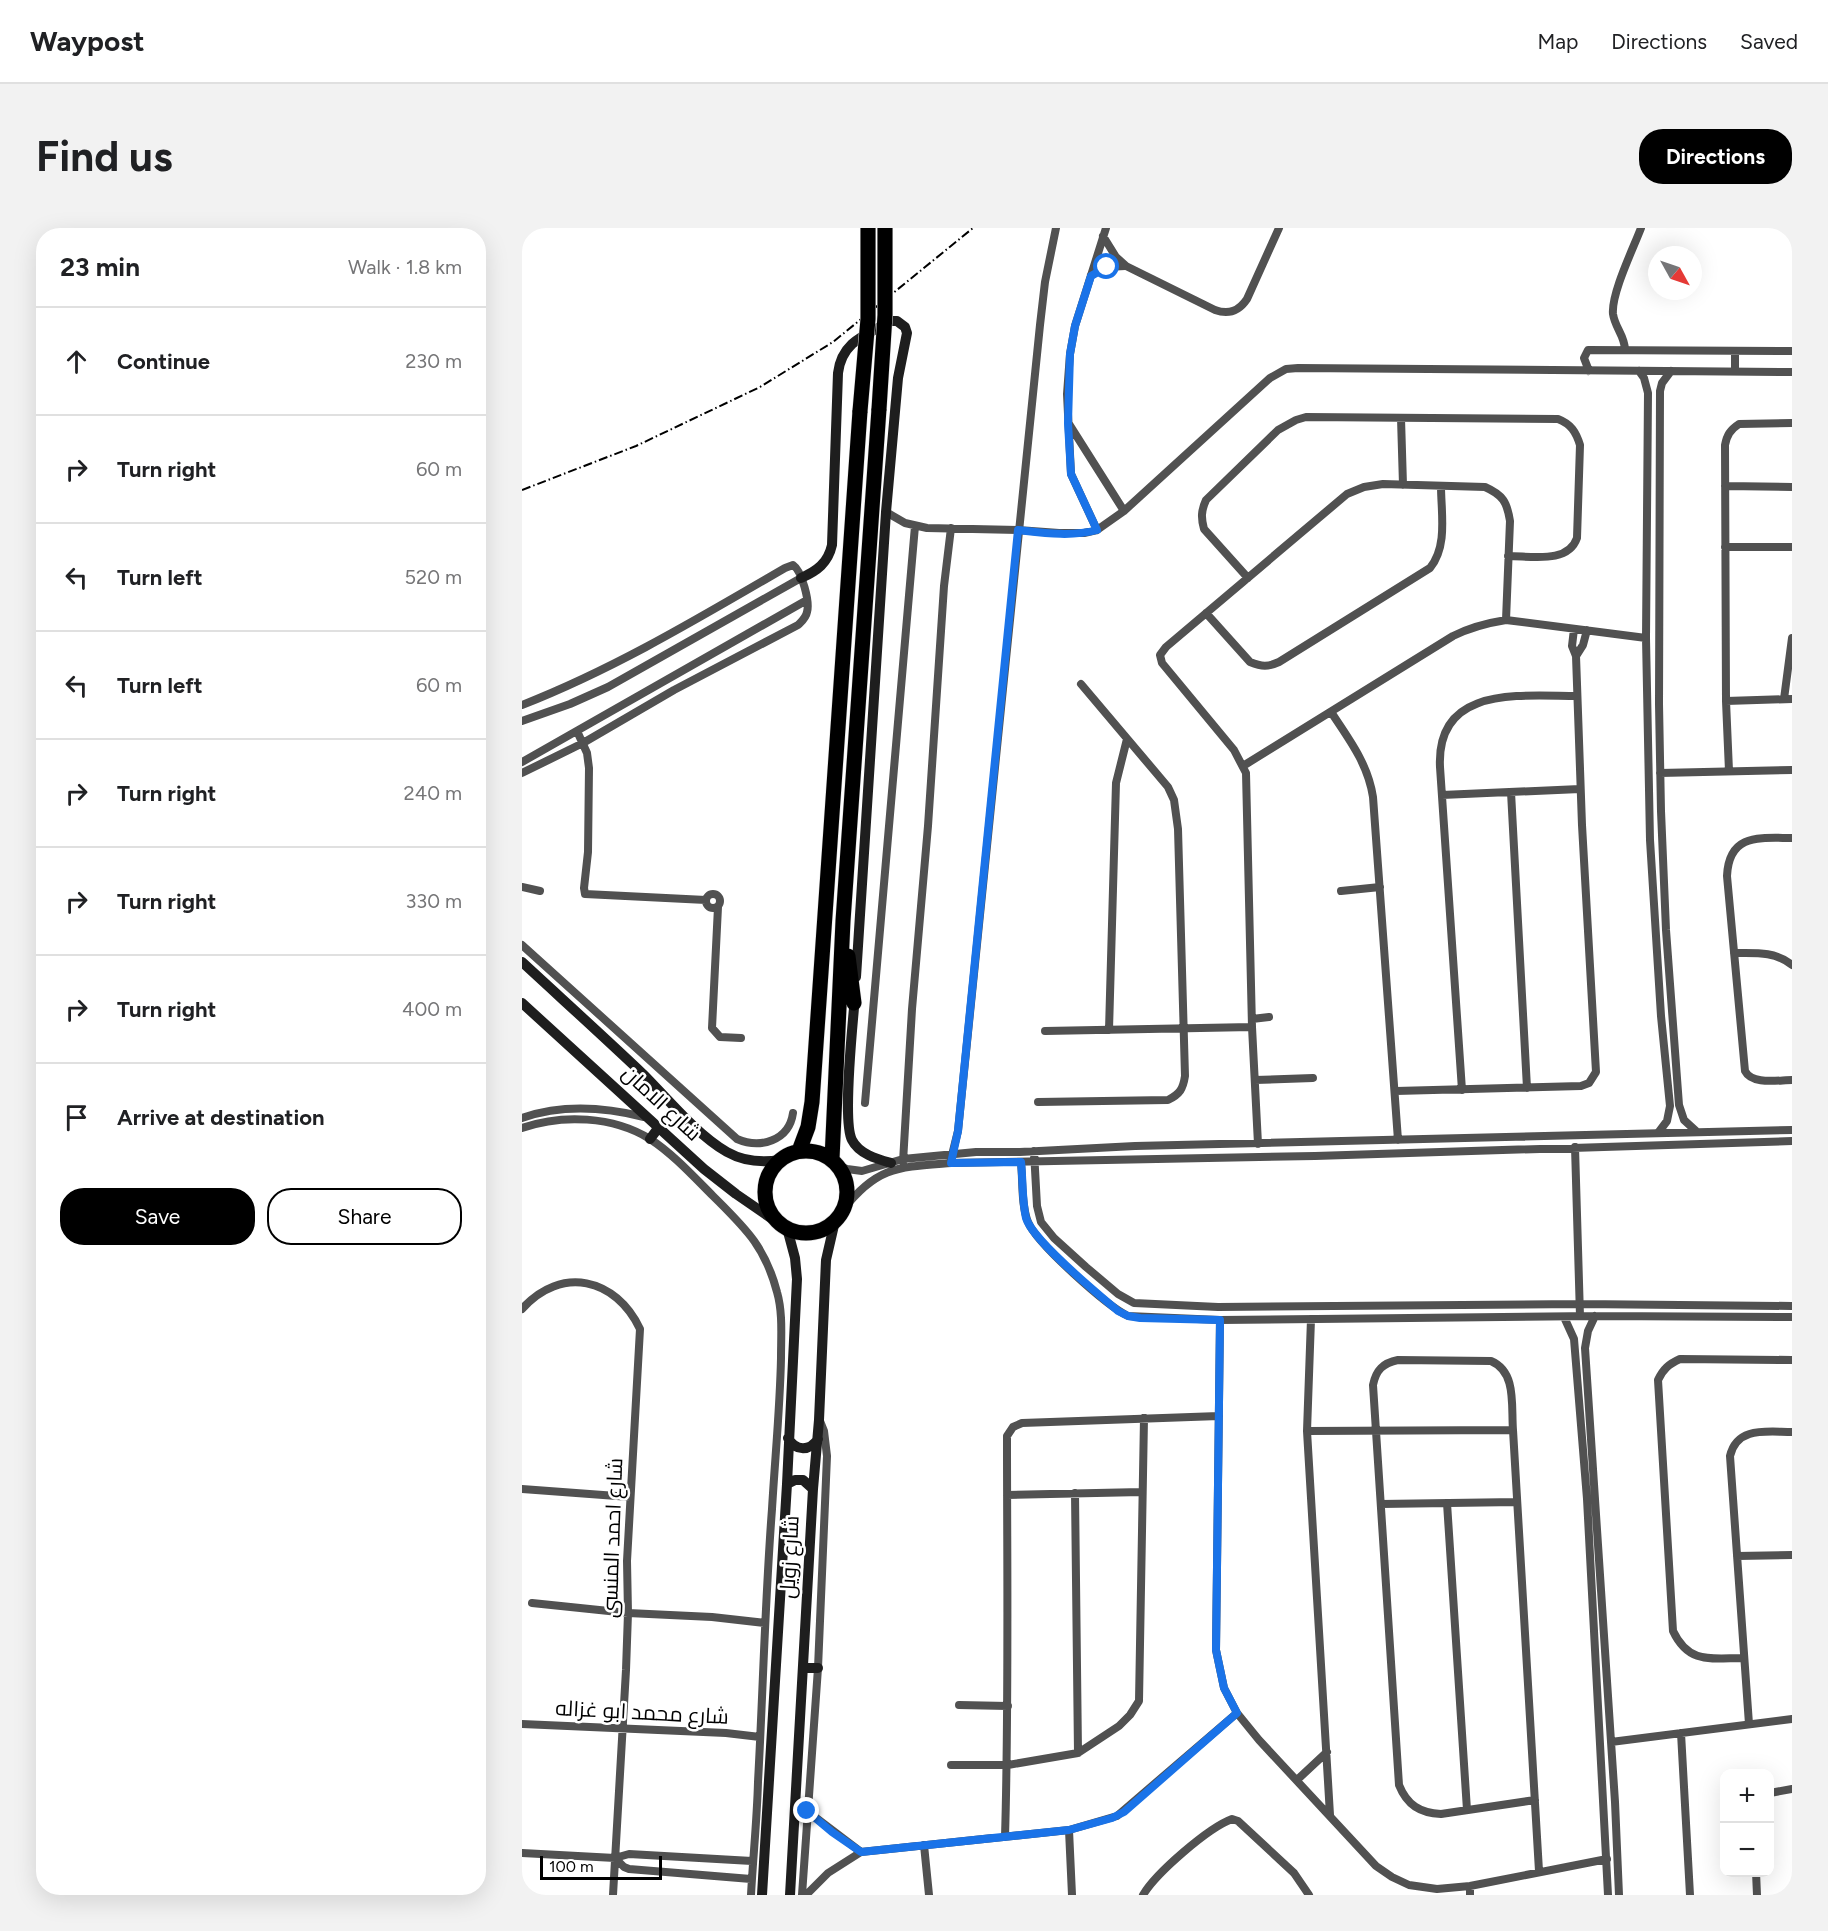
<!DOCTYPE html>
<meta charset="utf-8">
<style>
body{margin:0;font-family:Figtree,Cairo,sans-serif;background:#f2f2f2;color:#202124}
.controls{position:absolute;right:18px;bottom:18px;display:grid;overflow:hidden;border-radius:12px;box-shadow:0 6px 24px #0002}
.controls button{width:54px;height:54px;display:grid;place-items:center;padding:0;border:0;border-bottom:2px solid #e0e0e0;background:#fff;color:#202124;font:30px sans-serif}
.compass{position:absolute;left:1126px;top:18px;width:54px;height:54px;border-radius:50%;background:#fff;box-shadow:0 6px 24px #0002;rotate:130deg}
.scale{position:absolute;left:18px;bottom:15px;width:122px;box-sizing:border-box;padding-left:6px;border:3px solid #000;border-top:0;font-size:16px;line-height:21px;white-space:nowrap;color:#000;-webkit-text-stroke:4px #fff;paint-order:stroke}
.stop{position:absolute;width:18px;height:18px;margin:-14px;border:4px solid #1a73e8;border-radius:50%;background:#fff}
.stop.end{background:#1a73e8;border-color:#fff;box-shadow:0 2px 6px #0008}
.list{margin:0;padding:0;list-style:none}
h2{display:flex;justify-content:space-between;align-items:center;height:78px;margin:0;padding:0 24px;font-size:26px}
h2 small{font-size:20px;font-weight:400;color:#757577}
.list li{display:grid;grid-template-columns:39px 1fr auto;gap:18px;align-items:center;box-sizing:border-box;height:108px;padding:0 24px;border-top:2px solid #e0e0e0}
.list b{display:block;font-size:22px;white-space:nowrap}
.list em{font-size:20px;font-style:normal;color:#757577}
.actions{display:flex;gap:12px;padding:18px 24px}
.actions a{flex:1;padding:14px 0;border:2px solid #000;border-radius:24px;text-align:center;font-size:21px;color:#000}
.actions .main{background:#000;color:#fff}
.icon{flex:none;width:33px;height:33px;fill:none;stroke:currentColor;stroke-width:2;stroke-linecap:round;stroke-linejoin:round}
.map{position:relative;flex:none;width:1270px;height:1667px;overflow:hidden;border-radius:24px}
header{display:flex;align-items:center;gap:36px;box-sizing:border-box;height:84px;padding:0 30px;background:#fff;border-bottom:2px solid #e0e0e0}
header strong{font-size:28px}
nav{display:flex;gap:33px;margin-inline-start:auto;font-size:21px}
.intro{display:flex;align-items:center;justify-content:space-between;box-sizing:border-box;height:144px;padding:0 36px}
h1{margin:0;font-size:42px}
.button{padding:15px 27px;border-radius:24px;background:#000;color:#fff;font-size:21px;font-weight:700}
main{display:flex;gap:36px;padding:0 36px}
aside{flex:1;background:#fff;border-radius:24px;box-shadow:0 6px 24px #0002}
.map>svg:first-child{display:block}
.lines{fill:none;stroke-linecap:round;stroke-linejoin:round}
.highway-casing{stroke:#dbdbdb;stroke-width:16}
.street{stroke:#515151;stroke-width:8}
.secondary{stroke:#1e1e1e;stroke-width:10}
.highway{stroke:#000;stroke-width:15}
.rail{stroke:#000;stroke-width:2;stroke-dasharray:9 3 1.5 3;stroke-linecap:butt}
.highway-bridge-casing{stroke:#dbdbdb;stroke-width:16;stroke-linecap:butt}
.highway-bridge{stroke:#000;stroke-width:15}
.route{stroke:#1a73e8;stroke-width:8}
.labels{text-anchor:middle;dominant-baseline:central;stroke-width:5;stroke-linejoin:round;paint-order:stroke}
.street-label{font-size:21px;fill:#000;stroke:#fff}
</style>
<header>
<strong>Waypost</strong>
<nav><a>Map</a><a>Directions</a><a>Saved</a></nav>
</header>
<div class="intro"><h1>Find us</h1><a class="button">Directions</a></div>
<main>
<aside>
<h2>23 min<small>Walk · 1.8 km</small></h2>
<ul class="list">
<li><svg class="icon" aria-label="ahead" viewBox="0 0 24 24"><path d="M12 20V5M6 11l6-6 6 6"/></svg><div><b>Continue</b></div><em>230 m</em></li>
<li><svg class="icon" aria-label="right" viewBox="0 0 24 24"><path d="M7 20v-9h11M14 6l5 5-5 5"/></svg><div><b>Turn right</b></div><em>60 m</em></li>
<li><svg class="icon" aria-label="left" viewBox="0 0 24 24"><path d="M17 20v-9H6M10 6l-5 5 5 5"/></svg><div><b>Turn left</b></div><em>520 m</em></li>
<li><svg class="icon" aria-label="left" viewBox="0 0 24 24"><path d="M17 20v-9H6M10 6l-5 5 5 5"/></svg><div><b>Turn left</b></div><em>60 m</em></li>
<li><svg class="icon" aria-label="right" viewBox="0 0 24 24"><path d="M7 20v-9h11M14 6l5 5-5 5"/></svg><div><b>Turn right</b></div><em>240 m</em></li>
<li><svg class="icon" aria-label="right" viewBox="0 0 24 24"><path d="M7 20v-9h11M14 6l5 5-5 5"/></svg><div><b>Turn right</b></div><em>330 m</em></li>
<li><svg class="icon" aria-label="right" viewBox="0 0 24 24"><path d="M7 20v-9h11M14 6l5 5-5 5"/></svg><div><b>Turn right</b></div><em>400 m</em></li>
<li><svg class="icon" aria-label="arrive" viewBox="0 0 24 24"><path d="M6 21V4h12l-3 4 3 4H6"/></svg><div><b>Arrive at destination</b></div></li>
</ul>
<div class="actions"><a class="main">Save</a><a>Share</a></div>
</aside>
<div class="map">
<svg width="1270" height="1667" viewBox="0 0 1270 1667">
<rect width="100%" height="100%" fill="#fff"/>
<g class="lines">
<defs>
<path id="highway" d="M326 728 332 775
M243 964a41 41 0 1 1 82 0a41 41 0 1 1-82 0Z
M277 923 286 899 290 874 338 183
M310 931 321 693 357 181"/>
</defs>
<!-- highway casing -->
<use href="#highway" class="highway-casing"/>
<!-- street -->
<path class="street" d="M581 8 594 29 604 38 693 82C707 87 717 83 725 71L757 0
M569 47 585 39 603 38
M1103 122C1103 108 1093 100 1091 86 1089 66 1111 21 1119 0
M1067 143 1062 130 1066 122 1270 123
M1117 143 1122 150 1126 165 1124 410 1128 612 1139 788 1148 878 1145 893 1136 905
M1149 143 1140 155 1138 163 1137 476 1139 583 1144 702 1157 877 1162 892 1174 903
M1213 143V123
M879 190 881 257
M547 196 602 283
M1203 258 1270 259
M364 284 383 295 405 300 496 302 537 305H562L575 302 602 283 748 150 764 141 776 140 1270 144
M575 302 549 246 545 166 548 126 553 98 584 0
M1203 319H1270
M726 350 682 301C679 290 679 283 684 272L756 202 774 192 784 189 1036 191C1049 196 1054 204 1058 217L1055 310C1046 336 1010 328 986 328
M684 385 728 434C740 439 746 439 757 434L908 340C926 318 919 285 919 258
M1054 428 1061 417 1065 402
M1262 471 1270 410
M1204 473 1270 471
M0 477C92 441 177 390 263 340L271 337C280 343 288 374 285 384 284 390 280 393 276 397L152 462 61 515 0 545
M809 484C827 511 846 536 851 569L876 912
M0 493 48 476 86 459 279 350
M55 503 65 525 67 540 66 624 62 660 63 666 184 672
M0 534 285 372
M721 538 931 408C949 399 965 395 984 392L1124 410
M1207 543 1204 473 1203 217C1205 207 1208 202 1217 196L1270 195
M1138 545 1270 542
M989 564 1005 860
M920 567 1058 561
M1270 610C1238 610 1207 605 1205 648L1223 843C1230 857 1256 852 1270 852
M0 659 18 663
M819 663 858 659
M184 673a7 7 0 1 1 14 0a7 7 0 1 1-14 0Z
M196 679 190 800 198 809 219 810
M0 717 215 911C238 921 267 913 271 885
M1212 725C1233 725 1253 723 1270 737
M730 791 747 789
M587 802 594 555 605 511
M523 803 730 799
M733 852 791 850
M940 862 918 539C914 457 998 468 1055 468
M874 863 1059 858 1067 855 1074 844 1060 597 1054 428 1050 418 1052 401
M516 874 646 872C658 866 661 861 663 848L656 601 652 572 646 559 559 456
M343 875 393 298
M0 890C40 876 82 879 122 889
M0 900C40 886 91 888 128 911 151 926 171 948 191 968 223 1000 243 1018 255 1064 261 1085 259 1108 259 1130 258 1180 253 1230 250 1281 243 1372 241 1463 236 1554 235 1592 231 1629 229 1667
M736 916 730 799 724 545 712 522 640 435 638 427 644 419 825 266 842 259 861 256 963 259C981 267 985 274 988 293L984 392
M1053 919 1058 1088
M512 923 515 978 519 994 532 1010 564 1039 596 1066 612 1075 696 1079 1058 1076 1270 1078
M429 931 436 903 518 97 523 54 534 0
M381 934 390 781 406 598 422 358 429 300
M499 935C501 953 499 977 506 994 515 1016 585 1078 606 1088L698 1092 1073 1088 1270 1089
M317 938 325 941 340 943 381 931 412 928 454 924H498L613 918 1270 902
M321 982C355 938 377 939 429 935L793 928 1270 913
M0 1081C39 1037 94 1050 118 1101L105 1333 106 1385 104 1442 91 1667
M1073 1088 1066 1103 1063 1120 1093 1574 1097 1667
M1042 1089 1052 1111 1065 1271 1086 1667
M789 1091 785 1203 808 1587
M698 1092 694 1422 702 1460 715 1485 737 1512 854 1638 870 1649 887 1657 915 1661 948 1658 1085 1631
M785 1203 991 1202
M0 1261 108 1269
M553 1265 556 1525
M485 1267 620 1264
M925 1275 945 1582
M859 1276 995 1274
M1215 1328 1270 1327
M10 1375 106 1385 190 1389 243 1395
M1222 1430C1190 1430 1167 1437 1151 1403L1136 1152C1141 1141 1147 1136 1158 1131L1270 1132
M437 1477 486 1478
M0 1496 204 1505 238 1509
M1227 1496 1208 1228C1215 1198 1245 1204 1270 1204
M1159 1505 1168 1667
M1089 1514 1270 1491
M429 1537H486L556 1525 597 1498 608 1487 617 1473 622 1190
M775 1552 805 1524
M1248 1565 1270 1561
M1013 1572 919 1586C898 1585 885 1577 877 1557L851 1157C854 1142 861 1135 876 1132L969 1133C995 1144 989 1178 991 1202L1017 1643
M285 1583 339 1624
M547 1602 550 1667
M483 1609C487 1475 485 1341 485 1208L491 1199 500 1195 697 1188
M402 1617 407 1667
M0 1625 93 1630 107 1626 230 1633
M93 1630 102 1639 107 1641 229 1651
M1234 1644 1235 1667
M948 1658V1667
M280 1667 296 1440 305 1228 302 1203 298 1193
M284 1667 306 1645 339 1624 547 1602 595 1588 715 1485
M621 1667C634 1645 686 1600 710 1591L716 1593 772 1645 787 1667"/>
<!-- secondary -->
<path class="secondary" d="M279 350C295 343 306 335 310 317L316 145C320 113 344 107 369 93H375L383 99 385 105 376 150 364 284 334 749
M0 734C40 771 81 808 121 846 145 870 175 907 205 924 221 933 239 935 258 932
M333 768C331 795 320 893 330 912 337 926 355 931 369 935
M0 775 182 941 214 966 259 997
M128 911 137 899
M266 1210C274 1224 288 1223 296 1211
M265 1256 273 1252H281L291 1261
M281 1440H296
M240 1667 265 1256 275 1051 273 1030 265 1000
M268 1667 291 1261 297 1192 304 1032 313 993"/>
<!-- highway -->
<use href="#highway" class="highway"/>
<!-- rail -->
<path class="rail" d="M0 262 114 218 238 159 311 114 451 0"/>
<defs>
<path id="highway-bridge" d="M357 181 363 87V0
M338 183 346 91V0"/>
</defs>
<!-- highway-bridge casing -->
<use href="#highway-bridge" class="highway-bridge-casing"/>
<!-- highway-bridge -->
<use href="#highway-bridge" class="highway-bridge"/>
</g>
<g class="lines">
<!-- route -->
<path class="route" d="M285 1583 310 1604 339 1624 547 1602 590 1590 602 1584 715 1485 702 1460 694 1422 698 1092 618 1090 606 1088 596 1083C576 1066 511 1013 504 990 500 973 501 952 499 934L429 935 436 903 496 302C522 305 549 309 575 302L549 246 546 195 548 126 553 98 569 48 585 39"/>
</g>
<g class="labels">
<!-- street labels -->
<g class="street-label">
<text transform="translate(140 875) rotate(43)">شارع الامان</text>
<text transform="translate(90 1310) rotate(-88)">شارع احمد المنسى</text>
<text transform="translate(267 1329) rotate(-87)">شارع زويل</text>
<text transform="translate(120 1484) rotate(3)">شارع محمد ابو غزاله</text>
</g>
</g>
</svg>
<div class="controls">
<button>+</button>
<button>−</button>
</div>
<svg class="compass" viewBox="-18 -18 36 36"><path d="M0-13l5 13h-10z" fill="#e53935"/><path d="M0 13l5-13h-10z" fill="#757577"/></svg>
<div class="scale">100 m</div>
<div class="stop" style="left:585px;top:39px"></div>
<div class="stop end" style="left:285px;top:1583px"></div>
</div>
</main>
